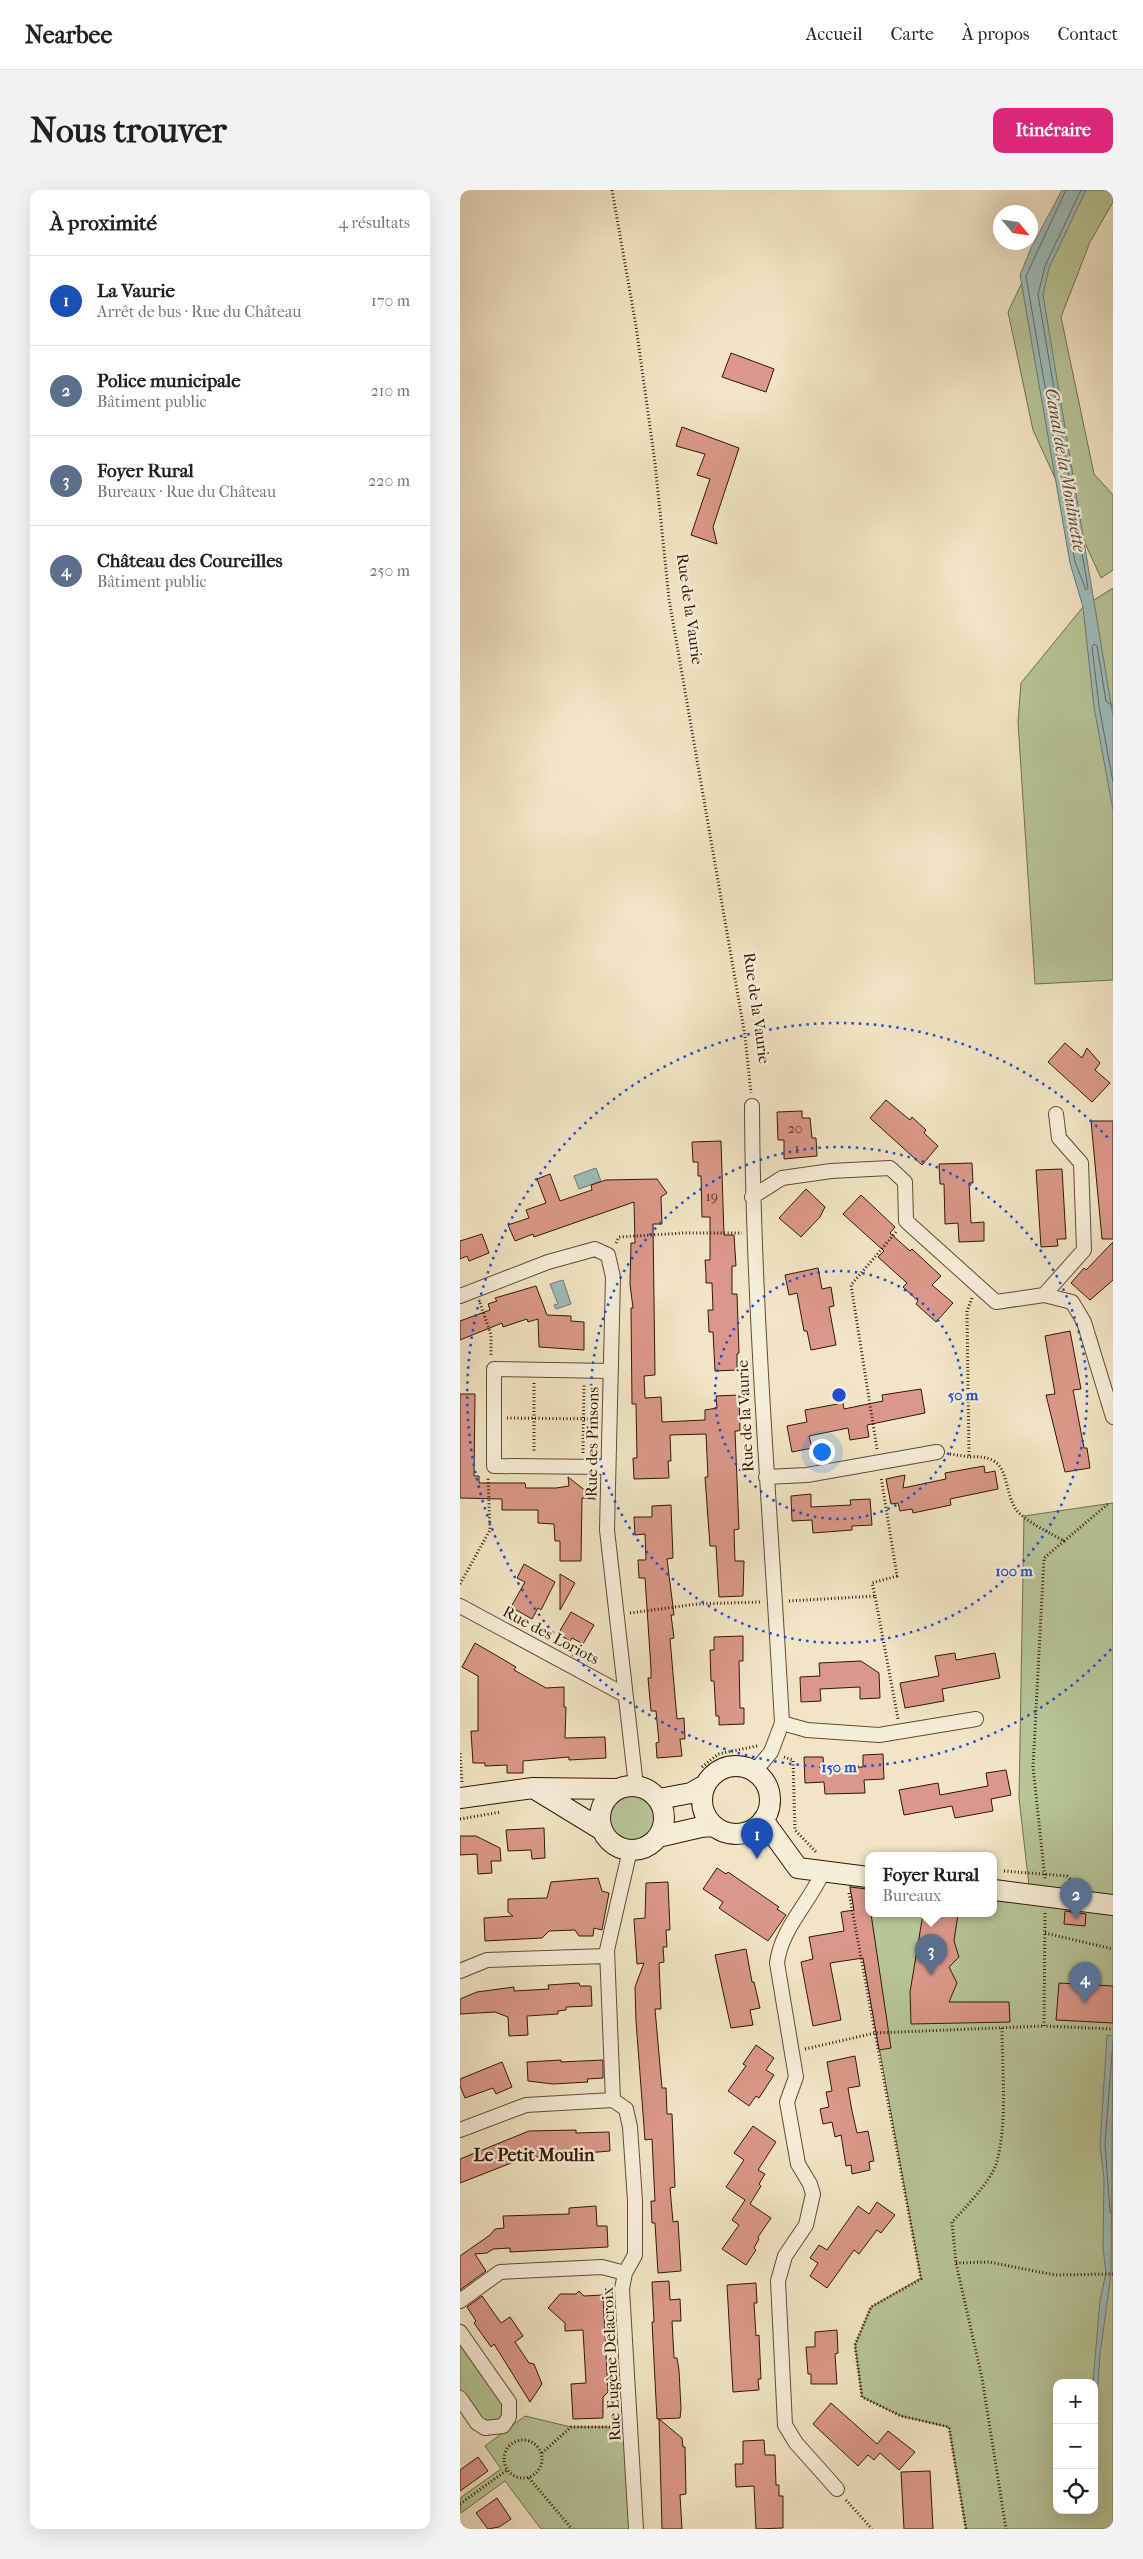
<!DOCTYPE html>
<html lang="fr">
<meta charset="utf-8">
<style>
body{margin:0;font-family:"IM FELL French Canon",serif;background:#f2f2f2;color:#202124}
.controls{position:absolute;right:15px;bottom:15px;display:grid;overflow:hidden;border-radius:10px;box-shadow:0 5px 20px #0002}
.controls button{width:45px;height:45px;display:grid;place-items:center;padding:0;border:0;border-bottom:1px solid #e0e0e0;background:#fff;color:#202124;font:25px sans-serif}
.compass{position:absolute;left:533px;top:15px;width:45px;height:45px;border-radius:50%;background:#fff;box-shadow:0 5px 20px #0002;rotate:119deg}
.you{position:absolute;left:361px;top:1261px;width:18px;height:18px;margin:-12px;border:4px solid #fff;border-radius:50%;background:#1a73e8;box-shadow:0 0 0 8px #1a73e833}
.badge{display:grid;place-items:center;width:32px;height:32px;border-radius:50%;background:#db2777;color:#fff;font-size:16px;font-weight:700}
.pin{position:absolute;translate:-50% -41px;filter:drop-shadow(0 1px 2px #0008)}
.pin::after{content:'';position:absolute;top:26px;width:18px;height:15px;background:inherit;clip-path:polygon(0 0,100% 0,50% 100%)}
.popup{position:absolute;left:405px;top:1662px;width:132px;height:65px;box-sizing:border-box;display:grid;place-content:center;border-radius:10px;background:#fff;filter:drop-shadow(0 1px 4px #0005);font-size:16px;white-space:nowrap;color:#757577}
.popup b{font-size:19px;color:#202124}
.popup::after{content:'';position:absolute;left:50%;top:100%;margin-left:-10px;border:10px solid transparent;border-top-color:#fff}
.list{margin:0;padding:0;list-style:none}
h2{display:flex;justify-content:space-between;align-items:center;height:65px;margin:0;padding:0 20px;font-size:21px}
h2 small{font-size:16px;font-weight:400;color:#757577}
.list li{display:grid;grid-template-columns:32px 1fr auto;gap:15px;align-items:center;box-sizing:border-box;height:90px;padding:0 20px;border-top:1px solid #e0e0e0}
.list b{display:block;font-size:19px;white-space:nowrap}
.list p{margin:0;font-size:16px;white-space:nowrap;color:#757577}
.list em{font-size:16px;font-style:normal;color:#757577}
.icon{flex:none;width:28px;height:28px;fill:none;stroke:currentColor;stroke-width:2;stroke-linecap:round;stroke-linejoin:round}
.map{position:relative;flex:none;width:653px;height:2339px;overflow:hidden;border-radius:10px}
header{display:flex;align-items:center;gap:30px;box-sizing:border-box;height:70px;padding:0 25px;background:#fff;border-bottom:1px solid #e0e0e0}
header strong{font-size:24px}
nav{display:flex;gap:28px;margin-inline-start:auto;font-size:18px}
.intro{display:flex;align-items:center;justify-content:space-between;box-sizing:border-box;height:120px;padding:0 30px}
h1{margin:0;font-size:35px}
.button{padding:12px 22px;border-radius:10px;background:#db2777;color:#fff;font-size:18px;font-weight:700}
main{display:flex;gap:30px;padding:0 30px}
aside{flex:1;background:#fff;border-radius:10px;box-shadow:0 5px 20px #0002}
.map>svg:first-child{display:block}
.green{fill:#b7c598;stroke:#746f4e;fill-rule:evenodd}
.water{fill:#9dbdbb;stroke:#727b72}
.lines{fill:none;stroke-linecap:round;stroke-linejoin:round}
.shore{stroke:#686b60;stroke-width:1}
.building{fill:#db988a;stroke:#321904}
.street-casing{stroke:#624c34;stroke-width:16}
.secondary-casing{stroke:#321904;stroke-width:22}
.path{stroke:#321904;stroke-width:3;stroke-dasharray:1 2.5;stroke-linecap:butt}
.street{stroke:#f7eed9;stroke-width:14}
.secondary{stroke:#f7eed9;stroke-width:20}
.ring{fill:none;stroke:#1d4ed8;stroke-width:2.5;stroke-dasharray:2.5 5}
.labels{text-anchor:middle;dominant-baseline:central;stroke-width:4.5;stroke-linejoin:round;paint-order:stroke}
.number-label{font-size:14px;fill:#5c3926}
.street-label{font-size:16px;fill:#321904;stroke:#f7eed9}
.water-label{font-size:18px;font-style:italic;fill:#575244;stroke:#f7eed9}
.neighbourhood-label{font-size:18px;font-weight:bold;fill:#321904;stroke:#f7eed9}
.centre{fill:#1d4ed8;stroke:#f7eed9;stroke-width:2.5}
.ring-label{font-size:15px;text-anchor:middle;font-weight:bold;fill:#1d4ed8;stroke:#f7eed9;stroke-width:4.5;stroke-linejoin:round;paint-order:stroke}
</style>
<header>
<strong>Nearbee</strong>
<nav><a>Accueil</a><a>Carte</a><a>À propos</a><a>Contact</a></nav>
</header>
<div class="intro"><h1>Nous trouver</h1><a class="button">Itinéraire</a></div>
<main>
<aside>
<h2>À proximité<small>4 résultats</small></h2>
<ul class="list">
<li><span class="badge" style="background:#1a4fb4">1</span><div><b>La Vaurie</b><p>Arrêt de bus · Rue du Château</p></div><em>170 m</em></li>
<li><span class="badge" style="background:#5c6f8a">2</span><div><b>Police municipale</b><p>Bâtiment public</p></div><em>210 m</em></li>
<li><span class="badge" style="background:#5c6f8a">3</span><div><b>Foyer Rural</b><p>Bureaux · Rue du Château</p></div><em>220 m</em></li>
<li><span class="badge" style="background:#5c6f8a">4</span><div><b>Château des Coureilles</b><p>Bâtiment public</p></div><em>250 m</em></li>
</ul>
</aside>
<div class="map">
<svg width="653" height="2339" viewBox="0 0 653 2339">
<rect width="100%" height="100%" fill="#f2e5c5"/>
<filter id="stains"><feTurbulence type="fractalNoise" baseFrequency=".004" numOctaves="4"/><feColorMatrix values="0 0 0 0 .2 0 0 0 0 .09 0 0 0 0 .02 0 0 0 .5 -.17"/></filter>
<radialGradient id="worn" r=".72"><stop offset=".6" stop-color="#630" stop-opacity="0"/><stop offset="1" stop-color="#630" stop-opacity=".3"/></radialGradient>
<!-- green -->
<path class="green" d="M606 0H653V12L630 52 601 127 634 284 653 305V380L641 388 573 240 548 122Z
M653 398V790L575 794 558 532 561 493 623 417Z
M653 1313V2339H506L489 2237 441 2226 402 2207 395 2155 411 2117 461 2088 388 1686 408 1688V1724H534V1700L570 1704 559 1608 564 1326ZM597 2193H634V2320H597Z
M168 1605H182C210 1633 191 1664 155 1648 143 1628 147 1614 168 1605Z
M0 2142 50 2219 33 2239 0 2208Z
M65 2226 111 2237H172L176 2339H81L45 2291 1 2323 0 2308 41 2279 25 2256Z"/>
<!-- water -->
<path class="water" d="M602 0H626L589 78 583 105 653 526V620L634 517 623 417 610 373 560 85 571 58Z
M136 978 141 991 119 999 114 986Z
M103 1090 111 1114 96 1119 94 1115 98 1114 90 1094Z
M647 1845 653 1846 651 2084 640 2164 635 2238 634 2306 633 2193 640 2110 646 2083 643 2058 644 1989 640 1955Z"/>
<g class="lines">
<!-- shore -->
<path class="shore" d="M606 0 566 86 615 372 626 400 628 398 578 105 585 76 621 0
M653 516 646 511 637 456 634 454 632 457 639 516 653 592
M653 1851 645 1954 650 2022 653 2024"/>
</g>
<!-- building -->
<path class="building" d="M271 163 314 179 306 202 262 187Z
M222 237 279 258 253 337 257 354 231 345 250 289 237 285 245 264 216 256Z
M605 853 622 868 627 858 640 873 635 880 650 893 632 912 588 872Z
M426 910 450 930 452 927 466 940 464 943 478 956 462 975 410 928Z
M342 921V928H350L352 948H356L357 966 324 969V950H318L317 922Z
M631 931H653V1049H642Z
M261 951 264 1045H274L276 1076H272V1104H277L279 1163 277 1164V1180L255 1181 253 1142H249L248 1120H253L252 1093H246V1084L245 1070H250V1027H242L241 986H238V972H233L232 952Z
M512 973 513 993H509L511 1033 524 1032V1051L499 1052 498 1033 485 1034 484 994H480L479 974Z
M602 979 606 1049H597L598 1056 581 1057 576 980Z
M90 984 100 1011 132 1000 131 995 146 990 197 989 207 1003 201 1007 202 1034H193L195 1185 184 1186 185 1208 201 1207 202 1232 245 1230V1220L257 1218 256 1206 279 1205 280 1241H275L279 1339 274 1340 275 1371H284L283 1406 259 1407 256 1356H250L245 1287H248L246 1244 210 1245 211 1271H208L209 1288 174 1289 173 1268H177L176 1214H172L171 1118H173L170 1094 171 1053H175L174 1012 74 1047 73 1044 55 1051 48 1035 69 1028 66 1020 86 1013 77 989Z
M346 999 365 1017 360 1027 341 1047 319 1028Z
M401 1005 435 1037 430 1043 450 1061 452 1059 481 1086 472 1095 493 1113 476 1132 456 1114 458 1111 443 1097 447 1093 418 1067 424 1061 383 1024Z
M22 1044 29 1063 9 1071 7 1066 0 1069V1051Z
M653 1052V1090L630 1110 611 1093 624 1078 626 1080Z
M358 1078 362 1099 371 1097 374 1116 369 1117 376 1155 351 1160 347 1141H344L337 1103 329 1105 325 1085Z
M76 1096 87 1125 111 1126V1131L124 1132V1160L79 1157 78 1129 68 1132 67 1129 43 1137 42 1133 0 1150V1131L30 1120 28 1114 37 1111 35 1108Z
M610 1141 621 1199 613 1200 624 1258H627L630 1278 605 1282 586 1205 595 1204 585 1146Z
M461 1199 465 1223 407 1235 409 1247 390 1250 388 1238 349 1246 352 1258 332 1262 327 1236 347 1232 345 1220 383 1213 384 1219 423 1211 422 1205Z
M0 1204H15L14 1286H19V1293H65L66 1298H96L109 1296 108 1287 136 1309 122 1308 121 1371H100V1351H95L94 1334 78 1333V1320H42V1309L0 1308Z
M524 1276 525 1283 535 1281 538 1299 490 1309 491 1315 453 1323 452 1319 440 1321 438 1313 431 1314 426 1289 445 1285 443 1298 486 1289 485 1283Z
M351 1304V1317L391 1315 390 1310 410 1309 412 1335 392 1336V1340L353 1343 352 1330 332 1331 331 1306Z
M211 1315 213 1368 207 1369 214 1425H211L214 1448 210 1449 217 1529 224 1528 225 1549H220L222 1566 197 1568 196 1553 199 1552 196 1521H191L188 1488H191V1479L185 1388H179L178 1370H186L185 1344 175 1345 174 1327H192V1316Z
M64 1374 95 1392 81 1420 78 1418 72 1429 51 1417 65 1392 57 1388Z
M100 1384 115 1393 100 1420Z
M111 1422 134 1435 123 1454 112 1448 110 1451 98 1444Z
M283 1446V1471H279L280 1518H284V1534L259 1535V1526H256L254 1491H251L250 1460H254V1447Z
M15 1453 56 1477 54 1480 86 1498 104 1497V1517H106L105 1548 145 1547 146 1568 109 1570V1567L63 1571V1583H47V1575L25 1576V1573H13L11 1541H18V1486L2 1477Z
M495 1463 496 1470 535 1463 540 1488 482 1499 484 1511 445 1518 440 1493 479 1486 475 1466Z
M401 1471 419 1483 420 1508 400 1509V1497L360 1499 361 1511 341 1512 340 1487 360 1486 359 1473Z
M423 1564 424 1589 404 1590 405 1603 365 1604 364 1592 345 1593 344 1567H363L364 1579 403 1577V1565Z
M546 1580 551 1605 531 1609 533 1621 495 1628 492 1616 444 1625 439 1600 478 1593 480 1605 528 1596 526 1583Z
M84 1638 85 1668 72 1669 71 1660 48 1661 46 1640Z
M0 1646H16L40 1658 41 1671H31L32 1683 18 1684 17 1664 0 1665Z
M257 1678 266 1684 268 1682 319 1717 317 1719 326 1725 308 1751 263 1721 259 1718 263 1712 243 1699Z
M138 1688 142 1701 149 1703 142 1740 134 1738 133 1746H119L115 1740 89 1741 82 1748 25 1751 24 1728 53 1726 48 1722V1709L87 1708 91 1692Z
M208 1692 210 1740H206L207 1757H203L204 1772 199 1773 201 1819H195L202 1898H206L207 1924H212L215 1997 210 1998 213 2032 218 2031 221 2081 198 2083 195 2033H192L191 2011H195L192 1949 185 1950 176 1831 175 1797 184 1773 177 1774 174 1729 185 1728 186 1693Z
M390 1697 407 1699 408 1724H411L431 1858 419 1860 403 1768 370 1773 381 1830 353 1836 341 1772 353 1769 349 1747 384 1741 381 1722 394 1720Z
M605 1721 626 1724 625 1736 604 1734Z
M463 1724H498L494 1751 499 1767 489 1777 497 1793 489 1812H549L550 1832 451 1834 450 1802Z
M286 1759 292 1792H294L300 1818 290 1820 293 1835 271 1838 255 1765Z
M119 1793 120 1796H131L132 1816 106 1817V1820L98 1821V1824L67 1826 68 1845 49 1846 48 1827 35 1822 0 1824V1809L17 1802 54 1797V1801L89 1799 88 1795Z
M599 1793 653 1796V1833L596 1830Z
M296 1855 314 1868 306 1880 314 1885 299 1908 296 1906 289 1916 268 1901 286 1876 283 1874Z
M395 1866 400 1896 388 1898 392 1921 397 1943 408 1941 414 1971 409 1972 410 1980 392 1984 391 1975 386 1976 381 1945 375 1947 372 1932 363 1934 360 1919 369 1917 366 1902 372 1901 367 1872Z
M101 1870V1872L143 1870V1888L127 1889 128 1892 93 1894 68 1891 67 1872Z
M42 1872 52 1897 36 1904 33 1898 5 1908 0 1896V1889Z
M293 1936 316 1952 298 1980 305 1984 299 1994 301 1996 290 2014 311 2028 298 2047 299 2049 294 2058 296 2060 286 2075 262 2059 279 2035 272 2030 285 2010 266 1997 284 1970 274 1963Z
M116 1940V1943L149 1942 150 1961 64 1968 0 1993V1969L69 1941Z
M417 2012 435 2025 421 2043 417 2040 399 2064 394 2060 367 2098 350 2086 358 2073 350 2068 359 2055 367 2060 398 2016 409 2024Z
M136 2016 137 2036H147L148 2057 50 2062V2058L33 2059 27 2063 15 2064 26 2081 0 2100V2066L30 2045 35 2039 44 2038 43 2026 109 2024V2018Z
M209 2091 210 2110 220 2109 221 2131H212L214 2168H217L219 2180 221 2219 220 2228 197 2229 192 2132H194L192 2092Z
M296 2093 297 2113H294L296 2146 299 2145 301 2189H298L299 2200 273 2202 267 2095Z
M119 2101 124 2106 143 2105 148 2202 143 2207V2228L113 2229 111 2194 126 2193 123 2140 105 2141V2133L88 2118 100 2104H116Z
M22 2106 41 2133 50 2127 63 2146 55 2152 69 2173 74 2174 82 2194 70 2212 34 2154 31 2157 14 2133 16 2131 7 2117Z
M377 2140 378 2163 375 2164 377 2194H351V2184H348L346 2157H355V2142Z
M371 2213 417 2254 428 2241 455 2262 439 2280 420 2263 414 2270 408 2265 398 2276 353 2234Z
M199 2229 222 2248 223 2257H225L226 2304 220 2305 222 2339H202Z
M304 2250 305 2265H315L316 2295H319V2306H323V2338L296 2339 294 2296 276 2297 275 2274H283V2251Z
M18 2267 28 2281 0 2301V2280Z
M470 2281 473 2339H444L441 2282Z
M37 2308 51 2329 39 2337 28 2339 16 2323Z"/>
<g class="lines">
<defs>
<path id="street" d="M292 916C293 1122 311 1327 322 1533L311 1562 295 1581
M292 1007 322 988 371 981 430 978 445 992 446 1031 536 1112 584 1105 612 1112 624 1132 653 1227
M584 1105 624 1060 621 973 599 948 596 924
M0 1106 88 1072 135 1059 148 1065 153 1087 147 1340 176 1596
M148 1277 34 1276V1179L151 1181
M306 1287 347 1285 477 1262
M0 1416 165 1505
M322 1533 347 1540 419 1545 516 1529
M170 1660 147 1760 153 1910 166 1919 170 1937 175 2011V2065L165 2083 162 2099 176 2339
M363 1682C349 1713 321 1739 317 1773L336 1887 327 1912 338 1974 350 1994 353 2004 346 2035 325 2066 318 2091 325 2235 336 2253 377 2299
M0 1781 27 1770 147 1766
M0 1940 66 1915 153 1910
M0 2111 40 2082 142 2077 165 2083
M0 2142 49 2212V2227L43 2236 25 2238 17 2233 0 2208"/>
<path id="secondary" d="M242 1610a34 34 0 1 1 68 0a34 34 0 1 1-68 0Z
M140 1628a32 32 0 1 1 64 0a32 32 0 1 1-64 0Z
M75 1599 142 1640
M0 1608 73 1598 157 1599
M199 1609 231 1603 245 1595
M303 1630 338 1678 408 1687
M198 1647 241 1637 254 1636
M534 1700 653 1715"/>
</defs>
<!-- street casing -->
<use href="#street" class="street-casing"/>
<!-- secondary casing -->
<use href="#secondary" class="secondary-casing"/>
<!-- path -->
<path class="path" d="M152 0 176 136 195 273 209 409 285 846 291 903
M156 1053 159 1047 224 1043H282
M512 1108 507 1121 509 1267C552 1264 541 1293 555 1318 562 1330 592 1344 604 1351L584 1368 573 1577 585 1689
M20 1113 31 1145V1165
M74 1193V1262
M47 1228 135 1229
M417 1259 391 1095 437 1041
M123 1263 124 1194
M490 1264 509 1267
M604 1351 648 1314
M0 1394 30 1340 28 1287
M415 1406 412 1393 437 1386 421 1287
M329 1411 415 1406 438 1529
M170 1423 237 1414 300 1412
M0 1563 2 1592
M324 1567 333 1570 335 1640 357 1663
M242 1577 258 1564 297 1556
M0 1629 41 1622
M544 1681 607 1686 612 1691
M389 1703 461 2089 411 2117 395 2155 402 2207 441 2226 489 2237 506 2339
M585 1723 584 1836 653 1839
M585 1743 653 1759
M542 1838C542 1878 548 1936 536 1974 531 1991 504 2019 492 2032L496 2073 522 2188 546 2339
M345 1859 415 1843 584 1836
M496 2073 529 2072 595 2085 653 2084
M44 2269a19 19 0 1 1 38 0a19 19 0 1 1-38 0Z
M82 2263 111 2237H156
M69 2288 112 2339
M386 2310 412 2339
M0 2314 47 2280"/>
<!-- street -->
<use href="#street" class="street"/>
<!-- secondary -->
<use href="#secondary" class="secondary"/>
</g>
<!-- distance rings -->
<g class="ring">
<circle cx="379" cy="1205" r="124"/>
<circle cx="379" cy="1205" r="248"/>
<path d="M651 1459A372 372 0 1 1 651 951"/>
</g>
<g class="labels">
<!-- number labels -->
<g class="number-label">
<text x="335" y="938">20</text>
<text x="337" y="958">1</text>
<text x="252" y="1006">19</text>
</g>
<!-- street labels -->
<g class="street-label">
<text transform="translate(230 419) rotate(82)">Rue de la Vaurie</text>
<text transform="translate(297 818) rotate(82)">Rue de la Vaurie</text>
<text transform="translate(285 1226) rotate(-93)">Rue de la Vaurie</text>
<text transform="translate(132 1252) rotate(-89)">Rue des Pinsons</text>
<text transform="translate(91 1445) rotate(28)">Rue des Loriots</text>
<text transform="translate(151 2174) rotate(-93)">Rue Eugène Delacroix</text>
</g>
<!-- water labels -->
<g class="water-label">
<text transform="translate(605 280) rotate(80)">Canal de la Moulinette</text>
</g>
<!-- neighbourhood labels -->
<g class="neighbourhood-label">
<text x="74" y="1965">Le Petit Moulin</text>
</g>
</g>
<circle cx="379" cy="1205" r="8" class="centre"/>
<g class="ring-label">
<text x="503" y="1210">50 m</text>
<text x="554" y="1386">100 m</text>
<text x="379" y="1582">150 m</text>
</g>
<rect width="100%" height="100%" filter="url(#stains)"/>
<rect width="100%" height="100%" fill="url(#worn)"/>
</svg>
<div class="controls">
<button>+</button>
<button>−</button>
<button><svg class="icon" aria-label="locate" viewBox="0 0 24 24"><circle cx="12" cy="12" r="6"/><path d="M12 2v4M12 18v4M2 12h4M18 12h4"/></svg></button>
</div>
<svg class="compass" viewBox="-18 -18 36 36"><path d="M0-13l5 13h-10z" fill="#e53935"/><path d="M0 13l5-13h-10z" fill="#757577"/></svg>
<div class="you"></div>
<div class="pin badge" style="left:297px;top:1669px;background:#1a4fb4">1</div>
<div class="pin badge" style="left:616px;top:1729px;background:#5c6f8a">2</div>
<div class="pin badge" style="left:471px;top:1785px;background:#5c6f8a">3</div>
<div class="popup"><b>Foyer Rural</b>Bureaux</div>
<div class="pin badge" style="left:625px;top:1813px;background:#5c6f8a">4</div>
</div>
</main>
